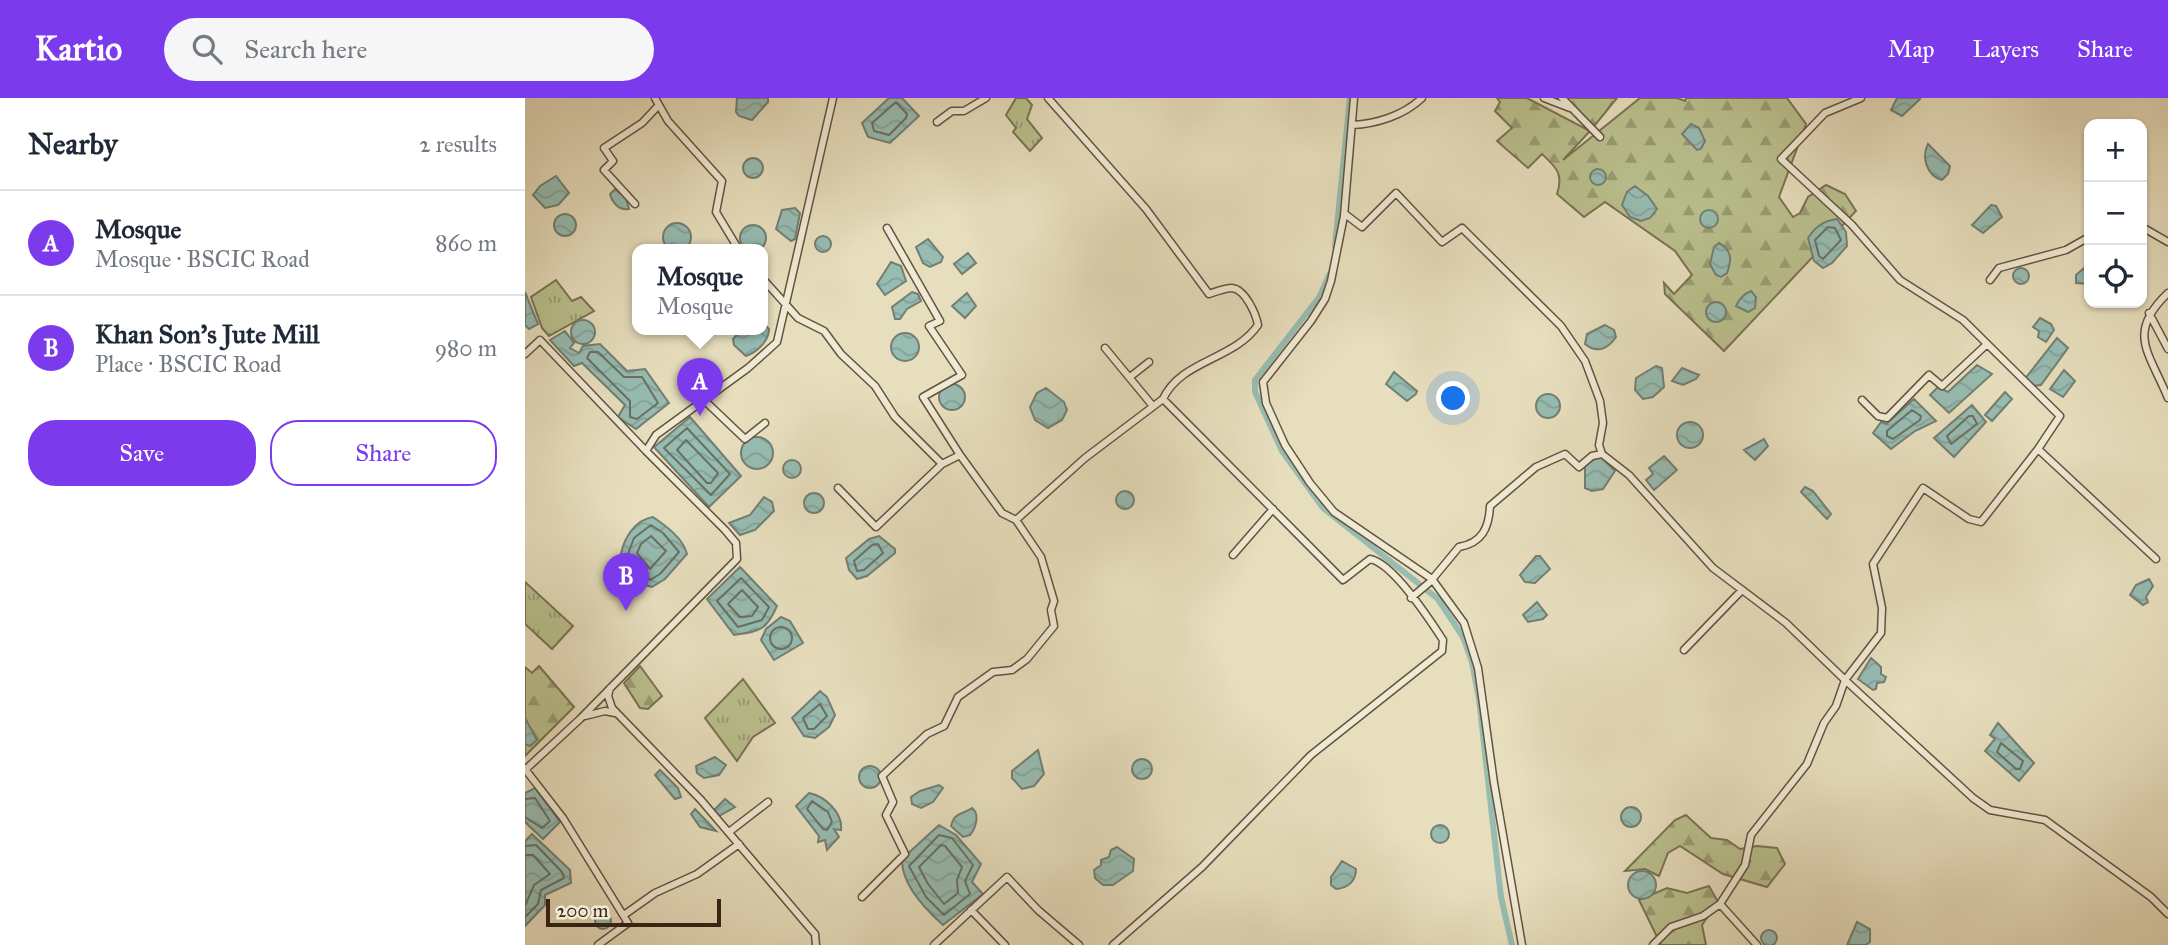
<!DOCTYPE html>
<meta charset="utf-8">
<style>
body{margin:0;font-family:"IM FELL Great Primer",serif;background:#f6f6f7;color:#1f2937}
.controls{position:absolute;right:21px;top:21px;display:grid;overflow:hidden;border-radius:14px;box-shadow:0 2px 5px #0004}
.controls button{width:63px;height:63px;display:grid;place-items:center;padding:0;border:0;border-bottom:2px solid #e0e1e3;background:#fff;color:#1f2937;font:35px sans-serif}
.scale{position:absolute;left:21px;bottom:18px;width:175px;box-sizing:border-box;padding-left:7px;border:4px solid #3b2414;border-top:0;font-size:19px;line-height:24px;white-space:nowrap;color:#3b2414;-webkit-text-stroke:5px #efead4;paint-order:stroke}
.you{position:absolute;left:929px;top:301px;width:24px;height:24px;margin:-18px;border:5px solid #fff;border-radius:50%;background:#1a73e8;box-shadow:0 0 0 10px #1a73e833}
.badge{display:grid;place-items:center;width:46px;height:46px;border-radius:50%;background:#7c3aed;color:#fff;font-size:23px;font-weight:700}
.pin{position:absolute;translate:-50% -58px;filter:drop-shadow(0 2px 4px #0008)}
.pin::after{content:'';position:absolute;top:37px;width:24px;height:21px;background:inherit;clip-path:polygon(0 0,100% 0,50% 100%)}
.popup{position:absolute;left:107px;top:146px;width:136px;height:91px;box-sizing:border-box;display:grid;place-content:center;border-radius:14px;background:#fff;filter:drop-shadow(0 2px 5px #0005);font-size:23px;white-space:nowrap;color:#747a83}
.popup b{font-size:26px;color:#1f2937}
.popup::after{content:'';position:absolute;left:50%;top:100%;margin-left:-14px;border:14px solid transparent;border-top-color:#fff}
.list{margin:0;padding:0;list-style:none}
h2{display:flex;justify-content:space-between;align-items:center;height:91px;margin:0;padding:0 28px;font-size:30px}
h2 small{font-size:23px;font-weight:400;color:#747a83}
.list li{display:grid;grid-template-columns:46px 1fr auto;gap:21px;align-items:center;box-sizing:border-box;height:105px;padding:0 28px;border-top:2px solid #e0e1e3}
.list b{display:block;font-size:26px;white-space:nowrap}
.list p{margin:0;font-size:23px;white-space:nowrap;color:#747a83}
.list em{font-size:23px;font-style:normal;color:#747a83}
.actions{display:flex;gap:14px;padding:21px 28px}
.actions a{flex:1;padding:16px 0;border:2px solid #7c3aed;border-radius:28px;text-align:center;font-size:24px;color:#7c3aed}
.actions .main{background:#7c3aed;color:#fff}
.icon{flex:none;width:38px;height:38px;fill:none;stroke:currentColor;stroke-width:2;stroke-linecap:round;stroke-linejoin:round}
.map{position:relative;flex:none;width:1643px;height:847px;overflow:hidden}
header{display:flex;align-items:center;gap:42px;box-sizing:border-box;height:98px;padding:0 35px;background:#7c3aed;color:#fff}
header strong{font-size:33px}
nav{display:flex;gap:38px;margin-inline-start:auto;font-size:24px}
.search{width:490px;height:63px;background:#f6f6f7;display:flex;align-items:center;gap:18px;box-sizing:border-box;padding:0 24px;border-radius:38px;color:#747a83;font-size:26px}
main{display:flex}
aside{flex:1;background:#fff}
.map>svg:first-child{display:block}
.grass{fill:url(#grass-tufts);stroke:#7a7251;stroke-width:2}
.forest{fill:url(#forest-firs);stroke:#7a7251;stroke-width:2}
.water{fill:url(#water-waves);stroke:#727f73;stroke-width:2}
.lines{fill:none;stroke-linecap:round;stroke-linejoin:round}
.shore{stroke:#697063;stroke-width:2}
.canal{stroke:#97bcb2;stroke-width:6}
.minor-casing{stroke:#66523e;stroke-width:9}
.minor{stroke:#efead4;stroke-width:6}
</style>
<header>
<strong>Kartio</strong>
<div class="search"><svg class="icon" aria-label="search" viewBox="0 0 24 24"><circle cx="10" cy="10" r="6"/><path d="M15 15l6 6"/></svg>Search here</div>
<nav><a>Map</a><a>Layers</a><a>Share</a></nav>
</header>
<main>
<aside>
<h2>Nearby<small>2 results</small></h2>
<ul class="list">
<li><span class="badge">A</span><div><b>Mosque</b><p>Mosque · BSCIC Road</p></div><em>860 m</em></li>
<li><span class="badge">B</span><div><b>Khan Son's Jute Mill</b><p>Place · BSCIC Road</p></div><em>980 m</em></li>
</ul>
<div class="actions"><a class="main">Save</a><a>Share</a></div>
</aside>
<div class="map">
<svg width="1643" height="847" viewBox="0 0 1643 847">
<defs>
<pattern id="grass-tufts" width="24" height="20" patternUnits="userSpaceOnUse" patternTransform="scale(1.75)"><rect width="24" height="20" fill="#bac08e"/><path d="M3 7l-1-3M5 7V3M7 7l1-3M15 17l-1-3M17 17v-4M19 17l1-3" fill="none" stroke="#989c73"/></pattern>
<pattern id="forest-firs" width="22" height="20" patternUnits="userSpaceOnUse" patternTransform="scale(1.75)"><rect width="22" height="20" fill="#bac08e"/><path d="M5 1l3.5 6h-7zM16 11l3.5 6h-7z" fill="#989c73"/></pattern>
<pattern id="water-waves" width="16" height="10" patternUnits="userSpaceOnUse" patternTransform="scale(1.75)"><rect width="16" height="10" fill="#97bcb2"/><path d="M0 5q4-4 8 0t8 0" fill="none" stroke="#83a198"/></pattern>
</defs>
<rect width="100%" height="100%" fill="#e7debd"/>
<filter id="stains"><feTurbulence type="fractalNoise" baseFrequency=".00286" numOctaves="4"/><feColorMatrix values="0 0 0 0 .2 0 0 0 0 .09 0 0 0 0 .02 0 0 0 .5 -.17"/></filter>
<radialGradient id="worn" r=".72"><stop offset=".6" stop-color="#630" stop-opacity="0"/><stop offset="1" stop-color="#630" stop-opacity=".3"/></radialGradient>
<!-- grass -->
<path class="grass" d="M491 0H501L507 7 502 21 517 40 505 53 488 34 491 30 481 17Z
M31 182 47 203 56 199 69 213 24 238 17 230 6 199Z
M0 484 48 528 27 551 0 526Z
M218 581 250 625 228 639 212 663 180 620Z"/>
<!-- forest -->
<path class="forest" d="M972 0H1002L1065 33 1038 62 1115 0H1152L1160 3 1161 0H1262L1281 26 1254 99 1268 119 1275 115 1283 99 1301 87 1320 96 1331 113 1199 253 1140 196 1139 185 1149 196 1167 177 1150 153 1080 104 1059 119 1032 96C1039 76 1031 69 1017 56L1003 70 972 43 987 30 970 13 975 4Z
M1040 0H1092L1066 32Z
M14 568 49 609 0 658V569L7 575Z
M115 568 137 598 123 611 115 610 99 585Z
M1161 717 1186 740 1202 742 1215 751 1232 748 1252 750 1260 766 1242 789 1198 776 1155 748 1143 755 1134 778 1120 771 1100 773 1150 722Z
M1184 788 1193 804 1177 827 1181 847H1136L1114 802 1142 790 1162 795Z"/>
<!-- water -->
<path class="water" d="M212 0H243V4L227 22 214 18 211 14Z
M364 0H377L394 18 365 45 343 39 337 25Z
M1372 0H1395V1L1377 18 1366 12Z
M1166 26 1174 30 1180 43 1176 51 1172 52 1157 36Z
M1403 46 1425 68 1423 76 1417 82C1402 78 1396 59 1403 46Z
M218 70a10 10 0 1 1 20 0a10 10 0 1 1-20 0Z
M1065 79a8 8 0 1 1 16 0a8 8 0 1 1-16 0Z
M31 78 44 95 33 107 20 110 8 97 15 88Z
M1110 88 1123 98 1132 111 1125 120 1116 123 1105 119 1097 107 1102 94Z
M90 91 101 100 104 111C94 113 87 104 85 96Z
M1466 107 1471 108 1477 119 1458 135 1447 127Z
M270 110 275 115 270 141 266 143 251 131 257 112Z
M1175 121a9 9 0 1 1 18 0a9 9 0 1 1-18 0Z
M29 127a11 11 0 1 1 22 0a11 11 0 1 1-22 0Z
M1312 121 1321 134 1322 148 1307 165 1298 170 1289 163 1283 140C1291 128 1298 123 1312 121Z
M138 139a14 14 0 1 1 28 0a14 14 0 1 1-28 0Z
M215 140a13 13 0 1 1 26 0a13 13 0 1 1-26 0Z
M290 146a8 8 0 1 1 16 0a8 8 0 1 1-16 0Z
M403 141 418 159 416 164 405 169 398 165 391 149Z
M1194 145C1207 152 1207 162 1202 175L1196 179 1191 177 1185 166 1189 149Z
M443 155 451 165 437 176 429 166Z
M366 164 376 168 381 183 360 197 352 186Z
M1564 166V186L1551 185V177Z
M1488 178a8 8 0 1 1 16 0a8 8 0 1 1-16 0Z
M1226 193 1231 199 1230 210 1223 214 1211 208C1214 201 1219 196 1226 193Z
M0 194 13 226 4 231 0 227Z
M387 194 393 196 396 203 382 211 375 221H370L367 209Z
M442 195 451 208 440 220 427 208Z
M1181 214a10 10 0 1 1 20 0a10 10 0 1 1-20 0Z
M1515 220 1526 226 1529 232 1521 244 1513 239 1514 233 1508 229Z
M46 234a12 12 0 1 1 24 0a12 12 0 1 1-24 0Z
M238 225 244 231C244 243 232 254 221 258L209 247 208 241 216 232H238Z
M1080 227 1089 232 1091 239C1083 251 1072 256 1060 246L1062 236Z
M40 233 49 245 45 250 54 255 58 248 75 246 102 273 120 271 144 305 111 331 93 319 100 307 57 265 49 268 25 242Z
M366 249a14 14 0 1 1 28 0a14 14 0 1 1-28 0Z
M1532 240 1543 250 1516 287 1508 288 1499 282Z
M1452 267 1467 276 1424 315 1405 297 1413 289 1423 294Z
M1131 268 1137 270 1139 289 1128 299 1118 301 1110 292 1111 280Z
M1157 270 1174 277 1171 281 1158 287 1147 283Z
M1539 272 1550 283 1538 299 1525 291Z
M869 274 892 293 891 296 882 303 861 286Z
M414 299a13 13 0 1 1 26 0a13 13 0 1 1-26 0Z
M521 290 539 304 542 312 537 322 523 330 510 322 505 309 512 295Z
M1480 294 1487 301 1467 323 1460 317Z
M1011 308a12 12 0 1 1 24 0a12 12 0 1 1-24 0Z
M1389 301 1411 323 1390 333 1366 351 1348 335 1356 324 1361 326Z
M1447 307 1461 324 1429 359 1409 340Z
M165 319 216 378 184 409 129 349Z
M1152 337a13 13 0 1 1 26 0a13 13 0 1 1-26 0Z
M216 355a16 16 0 1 1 32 0a16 16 0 1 1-32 0Z
M1239 341 1243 348 1230 362 1219 352Z
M1075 358 1090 373 1078 391 1067 393 1060 390V367Z
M1139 358 1152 372 1129 392 1121 382 1128 376 1124 370Z
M258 371a9 9 0 1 1 18 0a9 9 0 1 1-18 0Z
M1280 389 1288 393 1306 416 1302 421 1276 394Z
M591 402a9 9 0 1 1 18 0a9 9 0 1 1-18 0Z
M279 405a10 10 0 1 1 20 0a10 10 0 1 1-20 0Z
M239 399 247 404 249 413 230 432 215 437 204 425 225 417Z
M128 419C141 428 158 440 162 456L140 481 127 489C111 486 99 471 96 456 99 440 110 422 128 419Z
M354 438 370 451V455L342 478 332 481 324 472 321 460 344 441Z
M1011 458H1015L1025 471 1010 485 1000 484 995 477Z
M215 469 252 508C241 533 235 533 209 537L182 501Z
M1624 481 1628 488 1621 499 1623 504 1618 507 1605 497 1611 487Z
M1012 504 1022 517 1018 521 1003 524 998 517Z
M256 519 265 523 278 545 249 562 236 542 241 531Z
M1346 560 1356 569V576L1361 579 1359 584 1352 585 1351 591 1348 592 1333 581Z
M295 593 302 599 310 617 304 629 290 640 279 638 267 620Z
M0 620 12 642 5 648 0 646Z
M1473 625 1509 665 1494 683 1460 653 1470 641 1465 637Z
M513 652 519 676 509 688 497 691 487 680V673Z
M190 659 201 667 194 677 179 680 172 675 171 668Z
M607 671a10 10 0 1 1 20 0a10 10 0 1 1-20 0Z
M334 679a11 11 0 1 1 22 0a11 11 0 1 1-22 0Z
M135 672 153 690 156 699 150 701 130 677Z
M414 687 418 690 408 704 396 710 387 706 386 699 395 693Z
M10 690 35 724 18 741 0 724V695Z
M284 695C300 698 318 715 316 732L309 731 314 739 302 752 300 742 293 744 294 738 271 708Z
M200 701 210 709 194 718 189 712Z
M1096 719a10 10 0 1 1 20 0a10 10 0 1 1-20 0Z
M447 710C455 716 451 730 445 737L438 739 426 728C430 713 438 717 447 710Z
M170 711 191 733 175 729 166 716Z
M414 727 431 737 456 766 447 784 458 796 418 827C400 811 376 786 377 761Z
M906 736a9 9 0 1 1 18 0a9 9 0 1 1-18 0Z
M7 736 45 772 46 785 20 797V807L0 828V743Z
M592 749 609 761 608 773 588 787H578L570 780 569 772 576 767V762L584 759 586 752Z
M817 763 831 771C831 783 823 790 811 791L806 787V779Z
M1103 787a14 14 0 1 1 28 0a14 14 0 1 1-28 0Z
M70 823a8 8 0 1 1 16 0a8 8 0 1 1-16 0Z
M1332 824 1345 831V844L1341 847H1322Z
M1236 840a8 8 0 1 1 16 0a8 8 0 1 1-16 0Z"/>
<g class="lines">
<!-- shore -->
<path class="shore" d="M371 4 382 16 381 20 364 37 349 33 347 25Z
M1303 129 1310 130 1316 142 1298 161 1294 158 1290 142Z
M65 254H73L99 279H117L133 305 112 321 105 319V303L62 260Z
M1387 312 1396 318 1395 322 1368 341 1362 338V333Z
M1444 318H1448L1452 326 1426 346 1422 338Z
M162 330 205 376 186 397 139 350Z
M161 342 193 375 186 385H182L152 352Z
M126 427 138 435 154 454 135 476 125 482 110 471 103 456 109 440Z
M126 438 141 453 125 471 112 455 116 446Z
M353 446 358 455 339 472 332 473 329 463 347 447Z
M216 480 244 509 237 522 213 529 192 503Z
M217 492 233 509 227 518 215 519 203 506Z
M245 540a11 11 0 1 1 22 0a11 11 0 1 1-22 0Z
M295 606 302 618 289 631H283L278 620Z
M1476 645 1498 663 1495 671H1491L1472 654Z
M0 701 10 700 25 723 17 730 0 719
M287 703 303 714 307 724 302 732 298 731 282 711Z
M414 737 427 740 448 767 440 783 445 796 419 817 401 799 384 768Z
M416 747 420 748 437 769 432 782 433 795 419 806 403 786 394 769Z
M0 748 11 747 37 774 39 780 16 792 13 806 0 819
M0 757H8L25 776 9 787 0 808"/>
<!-- canal -->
<path class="canal" d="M810 148 825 0
M805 175 795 198 730 282V294L757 353 798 410 913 501 938 539 947 564 954 601 976 799 987 847"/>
<defs>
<path id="minor" d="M130 0 143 23 197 83 191 114 214 152
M523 0 621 111 684 196C690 194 700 190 707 190 720 191 731 216 733 227 709 262 656 262 638 301L818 482 845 461C868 465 905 522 918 542L917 553 786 657 677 769 588 847
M829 0 819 118 806 183 800 201 786 223 738 284 741 305 760 347 785 385 809 414 907 481 939 525 953 570 969 685 997 847
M1019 0 1045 10
M1037 0 1075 39
M1336 0 1300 15 1256 61 1327 127 1375 182 1438 222 1535 318 1513 351 1631 461
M412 24 427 13H439L461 0
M827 27C852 26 879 17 897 0
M110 106 79 72 88 63 79 50 117 25 133 8
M820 116 837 129 871 95 917 144 937 130 1036 228 1060 263 1075 303 1078 325 1074 347 1077 356 1104 377 1188 470 1261 525 1320 582 1311 608 1299 625 1282 666 1226 737 1220 767 1195 806 1178 818 1146 829 1128 847
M1617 129 1643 144
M362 130 415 223 404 228 437 277 398 299 435 357
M238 181 273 220 299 233 316 256 350 288 370 319 417 366
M1465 182 1474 170 1541 152 1564 139
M1643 195C1601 235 1624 254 1643 300
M1624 215 1643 251
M580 250 627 307
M0 256 15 242 121 353
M605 279 624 264
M179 302 220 341 240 325
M1337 302 1353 318 1362 320 1404 277 1417 288 1461 247
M1513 351 1456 424 1444 421 1398 390 1348 466 1357 510 1356 535 1320 582 1448 700 1465 712 1520 722 1626 799 1643 816
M313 390 351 429 417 366 435 357 477 415 491 422 560 360 638 301
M708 457 748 411
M886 500 905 484 934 449C957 445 964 430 965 408L1011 369 1040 356 1054 369 1067 358 1077 356
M1159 552 1216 493
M85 590 83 598 87 610 176 702 290 836 291 847
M60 618 80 613 90 615
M0 671 38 720 103 825 73 847
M0 672 55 621 212 461 211 445 200 432 121 353 131 337 223 270 252 244 308 0
M204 734 243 704
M337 799 380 756 361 717 368 704 357 678 402 636 419 628 433 599 468 574 487 572 502 561 529 528 526 512 529 503 516 459 491 422
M1195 806 1232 847
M446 812 480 847
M99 817 130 795 172 776 214 746
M409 847 482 779 513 812 554 847"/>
</defs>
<!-- minor casing -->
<use href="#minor" class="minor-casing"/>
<!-- minor -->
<use href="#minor" class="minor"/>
</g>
<rect width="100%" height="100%" filter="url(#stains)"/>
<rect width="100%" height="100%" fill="url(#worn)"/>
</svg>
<div class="controls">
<button>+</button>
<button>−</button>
<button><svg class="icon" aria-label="locate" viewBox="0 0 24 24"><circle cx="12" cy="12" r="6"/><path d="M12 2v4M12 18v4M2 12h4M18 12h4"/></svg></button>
</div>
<div class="scale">200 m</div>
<div class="you"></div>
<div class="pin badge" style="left:175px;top:318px">A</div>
<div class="popup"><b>Mosque</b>Mosque</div>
<div class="pin badge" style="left:101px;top:513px">B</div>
</div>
</main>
